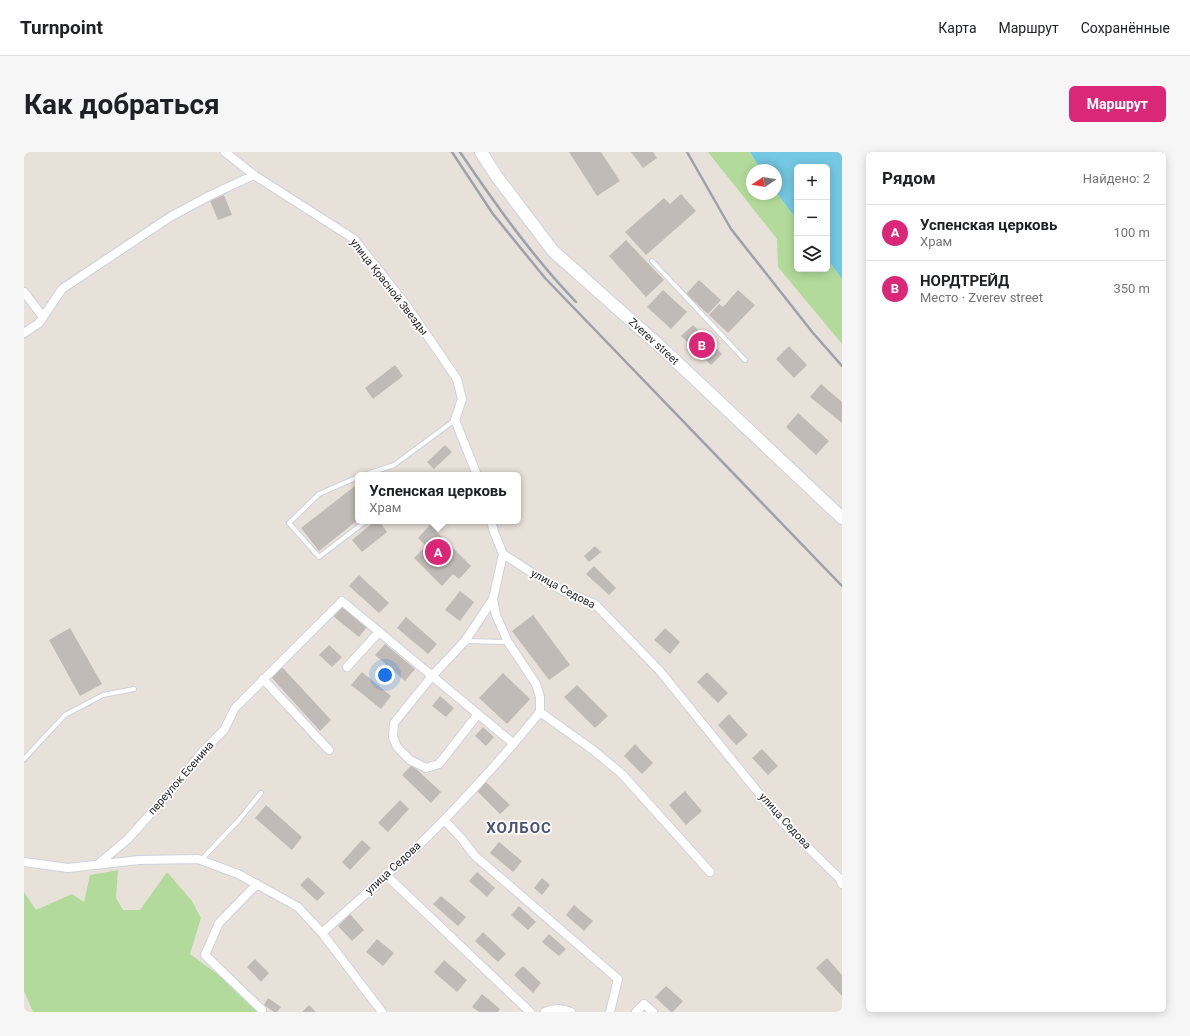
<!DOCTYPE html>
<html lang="ru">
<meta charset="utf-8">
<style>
body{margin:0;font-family:Roboto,sans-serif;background:#f6f6f6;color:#202124}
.controls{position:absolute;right:12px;top:12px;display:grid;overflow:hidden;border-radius:6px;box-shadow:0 2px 10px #0003}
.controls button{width:36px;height:36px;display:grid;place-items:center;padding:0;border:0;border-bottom:1px solid #e0e0e0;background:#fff;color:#202124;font:20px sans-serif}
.compass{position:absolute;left:722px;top:12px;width:36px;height:36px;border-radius:50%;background:#fff;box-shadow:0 2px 10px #0003;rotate:258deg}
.you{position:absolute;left:361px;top:523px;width:14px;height:14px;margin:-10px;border:3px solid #fff;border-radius:50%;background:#1a73e8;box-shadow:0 0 0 6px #1a73e833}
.badge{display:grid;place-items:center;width:26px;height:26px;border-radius:50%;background:#db2777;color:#fff;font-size:13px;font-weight:700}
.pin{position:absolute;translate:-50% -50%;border:2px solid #fff;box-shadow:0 1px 4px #0006}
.popup{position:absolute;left:331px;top:320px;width:166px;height:52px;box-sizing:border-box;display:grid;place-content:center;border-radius:6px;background:#fff;filter:drop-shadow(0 1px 3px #0005);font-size:13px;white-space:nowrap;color:#757577}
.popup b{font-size:15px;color:#202124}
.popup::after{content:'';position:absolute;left:50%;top:100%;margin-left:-8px;border:8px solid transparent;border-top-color:#fff}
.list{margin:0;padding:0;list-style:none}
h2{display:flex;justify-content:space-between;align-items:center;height:52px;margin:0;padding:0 16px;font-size:17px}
h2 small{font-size:13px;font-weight:400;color:#757577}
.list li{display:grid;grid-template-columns:26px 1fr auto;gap:12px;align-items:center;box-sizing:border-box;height:56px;padding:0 16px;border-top:1px solid #e0e0e0}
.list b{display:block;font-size:15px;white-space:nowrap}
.list p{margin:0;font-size:13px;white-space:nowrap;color:#757577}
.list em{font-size:13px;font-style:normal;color:#757577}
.icon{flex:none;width:22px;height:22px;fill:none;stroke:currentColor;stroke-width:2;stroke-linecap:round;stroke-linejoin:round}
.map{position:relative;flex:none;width:818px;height:860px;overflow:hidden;border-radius:6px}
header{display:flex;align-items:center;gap:24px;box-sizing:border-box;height:56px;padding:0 20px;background:#fff;border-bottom:1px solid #e0e0e0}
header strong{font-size:19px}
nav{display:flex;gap:22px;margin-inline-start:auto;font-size:14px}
.intro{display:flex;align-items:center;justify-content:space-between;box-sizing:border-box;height:96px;padding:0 24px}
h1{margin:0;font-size:28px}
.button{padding:10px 18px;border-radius:6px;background:#db2777;color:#fff;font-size:14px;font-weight:700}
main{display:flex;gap:24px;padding:0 24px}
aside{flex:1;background:#fff;border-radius:6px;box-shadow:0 2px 10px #0003}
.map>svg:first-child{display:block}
.green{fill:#b2da9a}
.water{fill:#74c8e2}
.building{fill:#c0bbb6}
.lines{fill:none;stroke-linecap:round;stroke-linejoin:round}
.service-casing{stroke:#ced2de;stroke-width:6}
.minor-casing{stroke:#ced2de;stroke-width:10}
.secondary-casing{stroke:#ced2de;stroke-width:14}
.service{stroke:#fff;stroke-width:4}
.minor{stroke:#fff;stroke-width:8}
.secondary{stroke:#fff;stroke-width:12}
.rail{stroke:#9da0af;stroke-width:2.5}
.labels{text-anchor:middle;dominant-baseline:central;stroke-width:3.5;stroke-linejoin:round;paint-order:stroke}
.street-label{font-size:11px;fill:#262626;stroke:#fff}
.district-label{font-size:15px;font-weight:bold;letter-spacing:1px;fill:#4c5472;stroke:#fff}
</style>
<header>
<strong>Turnpoint</strong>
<nav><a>Карта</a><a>Маршрут</a><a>Сохранённые</a></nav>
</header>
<div class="intro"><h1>Как добраться</h1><a class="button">Маршрут</a></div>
<main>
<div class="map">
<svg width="818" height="860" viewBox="0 0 818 860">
<rect width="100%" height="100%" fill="#e8e1d9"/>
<!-- green -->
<path class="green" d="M684 0H726L737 18H728V42H752V40L773 68V117H803V107L818 127V192L754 115 753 87Z
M94 718 92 746 99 758H116L143 720 168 749 177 766 166 802 199 826 235 860H9L0 839V740L12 758 48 742 60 750 66 723Z"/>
<!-- water -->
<path class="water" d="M726 0H818V127L803 107V15H773V68L752 40V18H737Z"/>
<!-- building -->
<path class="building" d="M545 0H577L596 29 573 44Z
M607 0H629L633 6 619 16Z
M657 42 672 59 622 103 601 80 640 46 646 52Z
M200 43 208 63 194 68 186 49Z
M602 88 640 128 622 145 585 104Z
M675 128 697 148 684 162 662 142Z
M639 138 663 160 647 177 623 155Z
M714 138 731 153 704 181 685 163 695 152 699 155Z
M669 173 698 202 687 213 657 184Z
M765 194 783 213 770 226 752 207Z
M371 213 379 224 349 247 341 236Z
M797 232 818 250V271L786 245Z
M774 261 805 289 792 303 762 275Z
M421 293 428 300 410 317 403 310Z
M331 334 334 338V368L295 399 277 376Z
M351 369H355L363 380 338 400 328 388Z
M406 373 447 414 435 427 429 422 418 434 390 406 402 394 394 386Z
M571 394 577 400 565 410 560 404Z
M570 414 592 436 585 443 562 422Z
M335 423 365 451 355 461 325 434Z
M436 439 450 450 436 469 421 458Z
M317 454 343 475 335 485 309 464Z
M509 463 546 513 525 528 488 479Z
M382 465 413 492 404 502 373 476Z
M46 476 78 532 56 544 25 488Z
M641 476 656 490 646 502 630 488Z
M361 492 391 517 381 529 351 503Z
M305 493 318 505 308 515 295 503Z
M258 515 307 568 296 579 247 525Z
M338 520 367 544 357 557 327 533Z
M683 520 704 541 694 551 673 530Z
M479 521 506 547 483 572 455 546Z
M553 533 584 564 571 576 540 545Z
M416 544 430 556 422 565 408 554Z
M705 562 724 583 712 593 694 573Z
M459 575 470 585 462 594 451 584Z
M611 592 629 611 618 622 600 604Z
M738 597 754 614 744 623 728 606Z
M388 613 417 640 407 651 378 623Z
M462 630 486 653 476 662 453 639Z
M661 639 678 659 662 673 645 653Z
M376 648 385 657 364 680 354 671Z
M242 653 278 685 268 698 231 666Z
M338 688 347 696 326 718 318 710Z
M475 690 498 709 489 720 466 701Z
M453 720 471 736 463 745 445 729Z
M284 725 301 741 293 749 276 733Z
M518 726 526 733 518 743 510 736Z
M417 744 442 765 434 774 409 752Z
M550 753 569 769 560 779 542 763Z
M495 754 512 770 504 778 487 763Z
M326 762 340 778 328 789 314 774Z
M459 780 482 802 474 810 451 789Z
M525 782 542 797 535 804 518 790Z
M353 787 370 801 359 814 342 800Z
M803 806 818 823V844L792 816Z
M231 807 245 821 237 830 223 815Z
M420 808 443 828 433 840 410 820Z
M499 814 517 831 509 841 490 823Z
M642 834 659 849 649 860H647L631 845Z
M458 842 476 857 474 860H455L448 855Z
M244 846 257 855 253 860H250L240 853Z
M285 853 292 860H278Z"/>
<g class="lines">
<defs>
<path id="service" d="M628 109 721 208
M340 323 370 313 431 268
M334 325 295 342 265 371 295 405 342 369
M441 489 483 490
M0 607 41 563 79 543 110 537
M177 708 214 669 237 641"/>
<path id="minor" d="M201 0 230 23 330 87 383 154 433 227 438 247 431 268 453 323
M0 140 19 165
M0 181 15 171 38 137 146 65 185 44 230 23
M467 369 470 380 479 402
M323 515 355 480
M239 527 305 598
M516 560 569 598 598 622 686 720
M454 562 415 612 402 616 386 608 373 595 369 585 370 571 408 524 441 489 469 447
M420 668 438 687 450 703 594 827 586 860
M0 710 44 716 115 708 174 707 214 722 274 755 298 781 358 860
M73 713 104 687 153 632 179 599 200 578 211 556 318 449 490 592
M362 723 506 860
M233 732 195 771 181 803 238 858
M298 781C339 744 383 707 421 667 454 633 486 597 516 560V545L512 532 484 490 472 463 469 447 479 402 513 424 541 440 571 452 635 518 759 671 816 727 818 732
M521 860C530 856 539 856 547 860
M612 860 620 852 629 860"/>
<g id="secondary">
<path id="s1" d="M457 0 473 25 529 99 639 197 818 366"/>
</g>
</defs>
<!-- service casing -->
<use href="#service" class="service-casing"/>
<!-- minor casing -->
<use href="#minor" class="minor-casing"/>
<!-- secondary casing -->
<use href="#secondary" class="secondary-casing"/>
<!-- service -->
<use href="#service" class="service"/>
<!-- minor -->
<use href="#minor" class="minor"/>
<!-- secondary -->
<use href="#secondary" class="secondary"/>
<!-- rail -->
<path class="rail" d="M428 0 469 62 521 126 818 434
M436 0C472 53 508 104 552 150
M663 0 707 77 789 181 818 214"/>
</g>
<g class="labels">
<!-- street labels -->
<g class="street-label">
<text transform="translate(365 135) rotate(52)">улица Красной Звезды</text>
<text stroke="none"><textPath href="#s1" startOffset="258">Zverev street</textPath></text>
<text transform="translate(539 437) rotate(28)">улица Седова</text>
<text transform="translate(157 626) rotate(-49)">переулок Есенина</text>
<text transform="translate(761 669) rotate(48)">улица Седова</text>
<text transform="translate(369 716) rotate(-43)">улица Седова</text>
</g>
<!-- district labels -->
<g class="district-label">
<text x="495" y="676">ХОЛБОС</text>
</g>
</g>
</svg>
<div class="controls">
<button>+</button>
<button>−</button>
<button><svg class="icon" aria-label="layers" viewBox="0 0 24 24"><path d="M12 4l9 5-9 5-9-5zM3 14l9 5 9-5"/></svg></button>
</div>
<svg class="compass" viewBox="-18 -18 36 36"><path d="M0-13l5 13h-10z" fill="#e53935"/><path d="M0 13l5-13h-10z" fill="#757577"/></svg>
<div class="you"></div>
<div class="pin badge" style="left:414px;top:400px">A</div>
<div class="popup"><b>Успенская церковь</b>Храм</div>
<div class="pin badge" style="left:678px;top:193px">B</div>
</div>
<aside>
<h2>Рядом<small>Найдено: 2</small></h2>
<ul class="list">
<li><span class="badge">A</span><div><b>Успенская церковь</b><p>Храм</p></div><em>100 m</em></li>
<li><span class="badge">B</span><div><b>НОРДТРЕЙД</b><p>Место · Zverev street</p></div><em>350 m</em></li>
</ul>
</aside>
</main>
